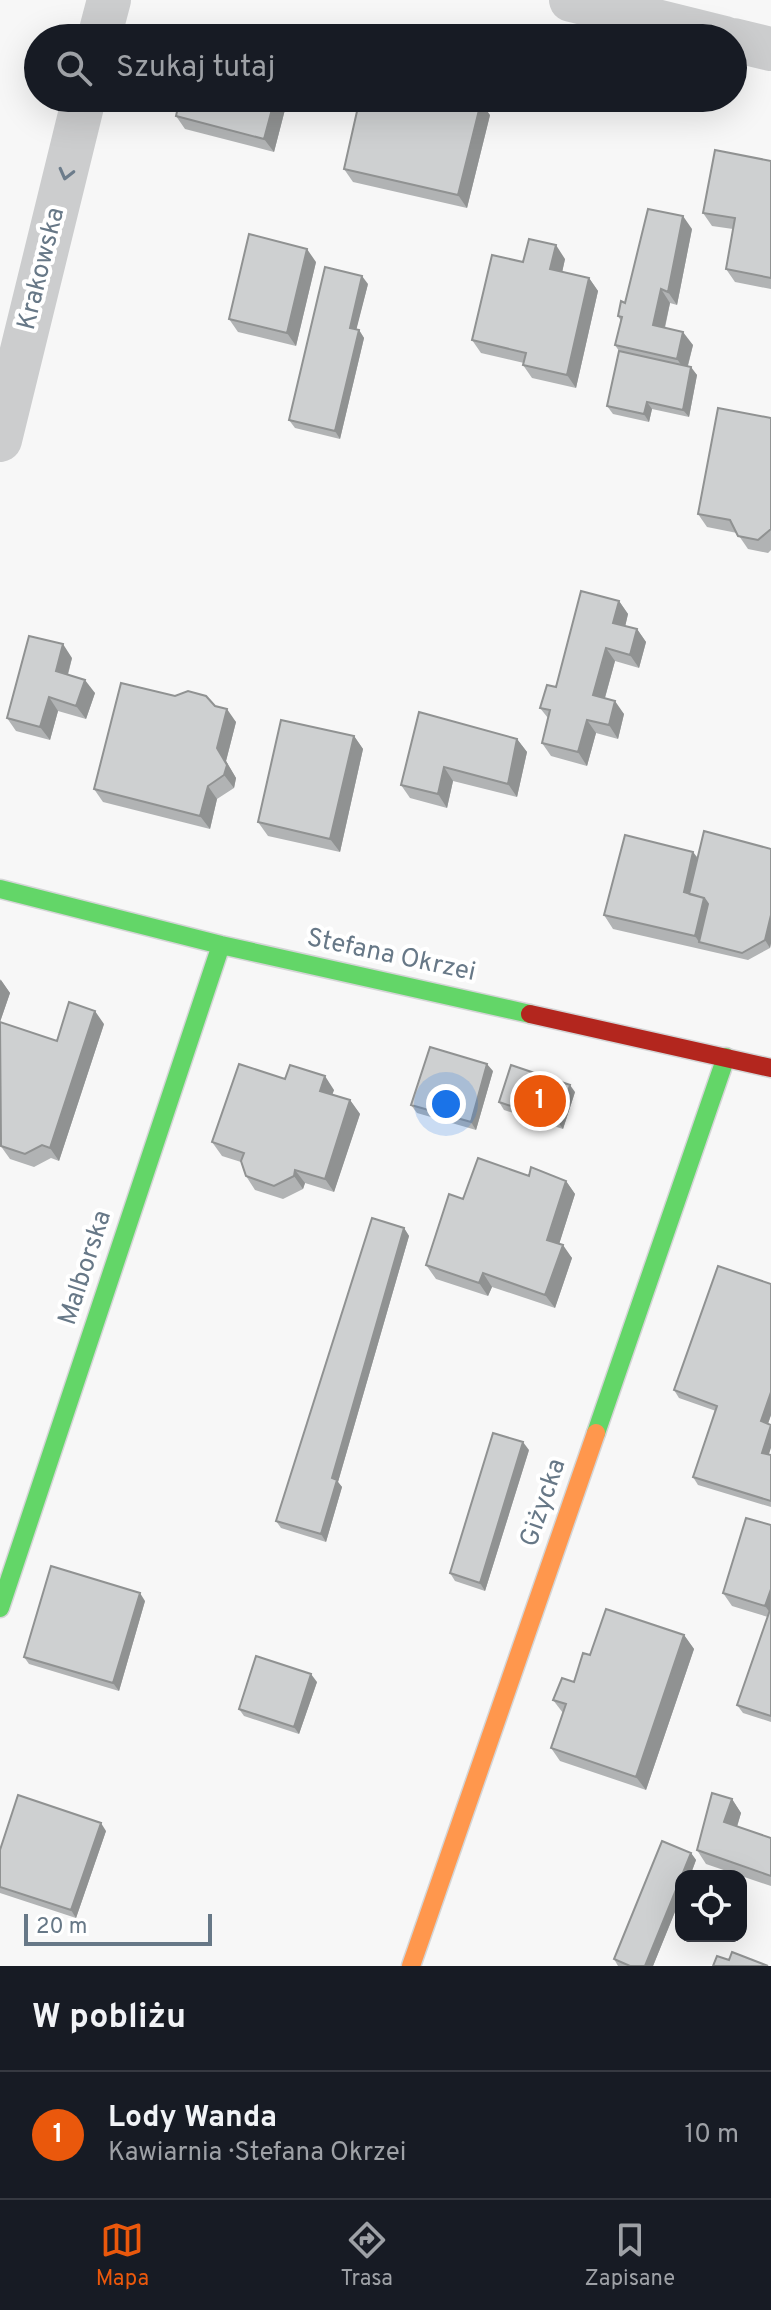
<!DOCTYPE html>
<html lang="pl">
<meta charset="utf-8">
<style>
body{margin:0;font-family:Overpass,sans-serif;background:#20242c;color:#f1f3f6}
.controls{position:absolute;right:24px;bottom:24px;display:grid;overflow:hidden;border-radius:16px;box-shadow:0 8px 32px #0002}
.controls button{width:72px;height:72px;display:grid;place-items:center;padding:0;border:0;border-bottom:2px solid #363941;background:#171b24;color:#f1f3f6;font:40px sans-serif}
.scale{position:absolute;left:24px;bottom:20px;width:188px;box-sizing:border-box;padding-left:8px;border:4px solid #677887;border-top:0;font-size:22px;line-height:28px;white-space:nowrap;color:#677887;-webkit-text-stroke:6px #fff;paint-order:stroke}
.you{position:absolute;left:446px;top:1104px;width:28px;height:28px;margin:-20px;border:6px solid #fff;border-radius:50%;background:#1a73e8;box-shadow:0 0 0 12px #1a73e833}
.badge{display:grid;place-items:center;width:52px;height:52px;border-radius:50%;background:#ea580c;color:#fff;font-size:26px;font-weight:700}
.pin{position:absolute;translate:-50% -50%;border:4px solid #fff;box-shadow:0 2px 8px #0006}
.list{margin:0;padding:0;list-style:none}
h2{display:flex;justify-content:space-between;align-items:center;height:104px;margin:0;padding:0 32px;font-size:34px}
h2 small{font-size:26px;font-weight:400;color:#9ea1a6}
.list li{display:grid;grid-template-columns:52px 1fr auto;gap:24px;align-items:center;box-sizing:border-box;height:128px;padding:0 32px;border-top:2px solid #363941}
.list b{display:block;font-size:30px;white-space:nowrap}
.list p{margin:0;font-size:26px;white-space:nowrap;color:#9ea1a6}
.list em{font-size:26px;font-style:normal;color:#9ea1a6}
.icon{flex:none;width:44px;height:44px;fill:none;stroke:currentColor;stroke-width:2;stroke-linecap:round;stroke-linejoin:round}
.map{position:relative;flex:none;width:771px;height:1966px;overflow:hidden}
.search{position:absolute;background:#171b24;box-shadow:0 8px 32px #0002;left:24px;right:24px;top:24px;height:88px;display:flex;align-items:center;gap:20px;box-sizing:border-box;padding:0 28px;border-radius:44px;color:#9ea1a6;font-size:30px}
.sheet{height:232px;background:#171b24}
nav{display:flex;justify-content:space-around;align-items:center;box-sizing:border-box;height:112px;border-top:2px solid #363941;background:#171b24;font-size:22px;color:#9ea1a6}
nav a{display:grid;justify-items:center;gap:4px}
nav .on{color:#ea580c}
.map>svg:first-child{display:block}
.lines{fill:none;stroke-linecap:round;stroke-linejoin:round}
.fast-casing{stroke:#d4d5d6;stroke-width:21}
.slow-casing{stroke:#d4d5d6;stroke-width:21}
.jam-casing{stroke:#d4d5d6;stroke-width:21}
.street{stroke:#cccdce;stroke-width:44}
.fast{stroke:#63d668;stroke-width:18}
.slow{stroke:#ff974d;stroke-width:18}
.jam{stroke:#b3261e;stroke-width:18}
.wall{fill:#b1b3b4}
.shaded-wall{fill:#909292}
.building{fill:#ced0d1;stroke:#909292;stroke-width:2}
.oneway{stroke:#6c7c8b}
.labels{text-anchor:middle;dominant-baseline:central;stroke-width:8;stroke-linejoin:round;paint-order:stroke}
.street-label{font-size:26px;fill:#677887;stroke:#fff}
</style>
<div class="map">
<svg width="771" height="1966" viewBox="0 0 771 1966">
<rect width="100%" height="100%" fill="#f7f7f7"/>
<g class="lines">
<defs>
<path id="fast" d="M0 889 221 945 530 1014
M596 1433 726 1057
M0 1608 221 945"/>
<path id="slow" d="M411 1966 596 1433"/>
<path id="jam" d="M530 1014 771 1068"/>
</defs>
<!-- fast casing -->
<use href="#fast" class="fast-casing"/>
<!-- slow casing -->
<use href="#slow" class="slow-casing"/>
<!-- jam casing -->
<use href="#jam" class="jam-casing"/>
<!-- street -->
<path class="street" d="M571 0 725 38
M99 38 109 0
M733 40 771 49
M0 440 84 98"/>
<!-- fast -->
<use href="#fast" class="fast"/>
<!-- slow -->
<use href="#slow" class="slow"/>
<!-- jam -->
<use href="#jam" class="jam"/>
</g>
<!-- wall -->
<path class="wall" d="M180 98H288L274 152 185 129 176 116Z
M490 115 467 208 353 182 344 169Z
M771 161V289L735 282 726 269 733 229 712 226 703 213Z
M692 229 677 305 670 303 665 328 693 345 688 366 697 375 689 417 652 409 649 422 613 414 607 406 619 351 615 345 621 321 618 316 625 303Z
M565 259 562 272 589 278 598 291 576 388 532 378 523 365 524 363 481 353 472 340 523 262Z
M316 262 296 346 238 332 229 319Z
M368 284 356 329 359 330 364 338 340 439 295 428 289 420Z
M771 418V550L768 553 748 549 737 533 707 527 698 514Z
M619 601 628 614 625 626 637 629 646 642 639 668 615 661 605 698 624 714 618 739 596 733 587 766 551 756 542 743 548 718 540 708Z
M72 658 68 675 95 693 86 719 58 711 50 740 16 731 7 718Z
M215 706 236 722 226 761 236 778 234 788 217 799 210 829 103 802 94 789Z
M354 736 363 749 340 852 268 836 258 822Z
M517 739 527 752 517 797 453 781 447 808 410 798 401 785Z
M771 849V943L770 948 748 960 613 929 604 915 693 852 698 858Z
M0 979 10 993 0 1022 57 1041 104 1024 59 1161 51 1158 34 1167 10 1159 0 1145Z
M493 1071 476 1130 417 1113 411 1105Z
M285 1079 334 1090 332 1094 350 1100 360 1114 334 1192 305 1183 303 1189 283 1199 255 1190 246 1176 241 1162 222 1156 212 1142Z
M575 1092 563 1129 504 1110 499 1102Z
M529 1176 566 1181 575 1194 559 1244 572 1258 555 1308 492 1287 488 1296 436 1279 426 1265 463 1199Z
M404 1228 409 1236 338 1482 342 1487 326 1542 281 1528 276 1521Z
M771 1284V1415L768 1424 769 1455H771V1507L698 1485 693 1477 716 1411 679 1398 674 1390Z
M529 1450 485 1591 455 1581 450 1573Z
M771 1525V1722L743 1713 737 1705 768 1617 732 1606 723 1593Z
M145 1601 119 1691 29 1664 24 1657Z
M684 1635 694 1649 646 1790 560 1761 551 1748 563 1713 553 1700 574 1682 590 1655Z
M317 1682 299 1734 244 1716 239 1709Z
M732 1799 741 1813 737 1827 771 1838V1886L706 1864 697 1850Z
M106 1831 76 1918 0 1893V1850Z
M691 1853 696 1860 690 1876H681V1897L653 1966H618L614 1959Z"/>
<!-- shaded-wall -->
<path class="shaded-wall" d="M275 98H288L274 152 264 139Z
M481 102 490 115 467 208 458 195Z
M683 216 692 229 677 305 668 292Z
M556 245 565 259 560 282 550 269Z
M307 249 316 262 296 346 287 333Z
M362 276 368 284 355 335 350 328Z
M589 278 598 291 576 388 567 375Z
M661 289 670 303 662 339 653 325Z
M359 330 364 338 340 439 335 431Z
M683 332 693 345 686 372 677 359Z
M691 367 697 375 689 417 683 410Z
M647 402 652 409 649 422 644 414Z
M619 601 628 614 623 636 613 623Z
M637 629 646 642 639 668 630 655Z
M63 644 72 658 65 684 56 671Z
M606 648 615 661 602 708 593 695Z
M85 680 95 693 86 719 76 706Z
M49 697 58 711 50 740 40 727Z
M615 701 624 714 618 739 609 725Z
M227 709 236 722 226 761 236 778 234 788 224 775 217 748Z
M587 720 596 733 587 766 578 752Z
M354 736 363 749 340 852 330 839Z
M517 739 527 752 517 797 508 784Z
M444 767 453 781 447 808 438 794Z
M208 786 217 799 210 829 200 816Z
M693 852 702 865 694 900 684 892Z
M704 898 713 912 699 942 695 936Z
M771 915V943L770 948 765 940Z
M1 980 10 993 0 1022V981Z
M95 1011 104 1024 59 1161 50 1148Z
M487 1064 493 1071 476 1130 471 1122Z
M325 1076 334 1090 329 1104 320 1091Z
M570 1085 575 1092 563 1129 558 1122Z
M350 1100 360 1114 334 1192 325 1179Z
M295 1170 305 1183 303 1189 294 1176Z
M566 1181 575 1194 556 1254 547 1240Z
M404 1228 409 1236 338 1482 342 1487 326 1542 321 1534 332 1478Z
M563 1245 572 1258 555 1308 545 1295Z
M483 1273 492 1287 488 1296 479 1283Z
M771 1392V1415L766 1429 761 1421Z
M771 1425V1448L767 1460 762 1453Z
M523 1442 529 1450 485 1591 480 1583Z
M771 1589V1614L765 1606Z
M140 1593 145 1601 119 1691 113 1683Z
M684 1635 694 1649 646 1790 636 1777Z
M311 1674 317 1682 299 1734 294 1727Z
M732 1799 741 1813 734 1836 724 1822Z
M101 1823 106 1831 76 1918 71 1910Z
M691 1853 696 1860 690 1876H681Z
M681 1877V1897L653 1966H645Z"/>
<!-- building -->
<path class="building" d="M198 28 237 38H195Z
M180 98H275L264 139 176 116Z
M360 98H467L481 102 458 195 344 169Z
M715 150 771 161V278L726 269 735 218 703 213Z
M648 209 683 216 668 292 661 289 653 325 683 332 677 359 615 345 622 317 618 316 621 301 625 303Z
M249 234 307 249 287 333 229 319Z
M529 239 556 245 550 269 589 278 567 375 523 365 526 353 472 340 492 255 523 262Z
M325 267 362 276 350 328 359 330 335 431 289 420Z
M619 351 691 367 683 410 647 402 644 414 607 406Z
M718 408 771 418V529L758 540 738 536 730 520 698 514Z
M581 591 619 601 613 623 637 629 630 655 606 648 593 695 615 701 609 725 587 720 578 752 542 743 550 710 540 708 547 685 556 687Z
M29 636 63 644 56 671 85 680 76 706 49 697 40 727 7 718Z
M121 683 175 696 188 691 206 696 215 706 227 709 217 748 227 765 224 775 208 786 200 816 94 789Z
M419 712 517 739 508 784 444 767 438 794 401 785Z
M281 720 354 736 330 839 258 822Z
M704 831 771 849V915L765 940 742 953 699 942 708 904 704 898 689 894Z
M625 835 693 852 684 892 704 898 695 936 604 915Z
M69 1002 95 1011 50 1148 42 1145 25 1154 1 1146 0 1022 57 1041Z
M430 1047 487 1064 471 1122 411 1105Z
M239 1064 285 1079 290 1065 325 1076 320 1091 350 1100 325 1179 295 1170 294 1176 274 1186 246 1176 241 1161 244 1153 212 1142Z
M511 1065 570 1085 558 1122 499 1102Z
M478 1158 529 1176 531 1167 566 1181 547 1240 563 1245 545 1295 483 1273 479 1283 426 1265 449 1194 463 1199Z
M372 1218 404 1228 332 1478 337 1480 321 1534 276 1521Z
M718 1266 771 1284V1392L761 1421 771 1425 762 1453 771 1455V1501L693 1477 717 1406 674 1390Z
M493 1433 523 1442 480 1583 450 1573Z
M746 1518 771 1525V1589L765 1606 723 1593Z
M51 1566 140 1593 113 1683 24 1657Z
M771 1607V1716L737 1705Z
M606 1609 684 1635 636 1777 551 1748 566 1704 553 1700 562 1678 574 1682 583 1653 590 1655Z
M256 1656 311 1674 294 1727 239 1709Z
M712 1793 732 1799 724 1822 771 1838V1876L697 1850Z
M18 1795 101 1823 71 1910 0 1887V1850Z
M662 1841 691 1853 645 1966H630L614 1959Z
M732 1952 768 1966H713L717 1956 729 1960Z"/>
<!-- one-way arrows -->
<defs><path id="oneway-chevron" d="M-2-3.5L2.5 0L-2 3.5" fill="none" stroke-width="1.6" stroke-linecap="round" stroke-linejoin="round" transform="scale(2)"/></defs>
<use class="oneway" href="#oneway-chevron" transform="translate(66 174) rotate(104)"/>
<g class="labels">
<!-- street labels -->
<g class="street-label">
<text transform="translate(42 269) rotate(-76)">Krakowska</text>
<text transform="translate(391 956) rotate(12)">Stefana Okrzei</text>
<text transform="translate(86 1268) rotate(-72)">Malborska</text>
<text transform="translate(544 1503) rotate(-71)">Giżycka</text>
</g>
</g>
</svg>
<div class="controls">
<button><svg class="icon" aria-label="locate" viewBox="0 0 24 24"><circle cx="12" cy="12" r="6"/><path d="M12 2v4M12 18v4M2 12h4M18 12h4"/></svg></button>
</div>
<div class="scale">20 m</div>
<div class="you"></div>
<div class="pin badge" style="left:540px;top:1101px">1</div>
<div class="search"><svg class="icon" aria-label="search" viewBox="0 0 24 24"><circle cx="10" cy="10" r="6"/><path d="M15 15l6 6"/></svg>Szukaj tutaj</div>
</div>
<section class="sheet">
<h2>W pobliżu<small></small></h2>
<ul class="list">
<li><span class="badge">1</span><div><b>Lody Wanda</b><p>Kawiarnia · Stefana Okrzei</p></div><em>10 m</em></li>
</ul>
</section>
<nav>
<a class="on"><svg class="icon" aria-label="map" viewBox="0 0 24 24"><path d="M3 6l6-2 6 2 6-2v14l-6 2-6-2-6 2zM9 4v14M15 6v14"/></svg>Mapa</a>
<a><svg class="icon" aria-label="directions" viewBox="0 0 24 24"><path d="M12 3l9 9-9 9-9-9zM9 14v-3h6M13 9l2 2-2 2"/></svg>Trasa</a>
<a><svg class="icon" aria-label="saved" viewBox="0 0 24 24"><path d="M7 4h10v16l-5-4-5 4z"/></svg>Zapisane</a>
</nav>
